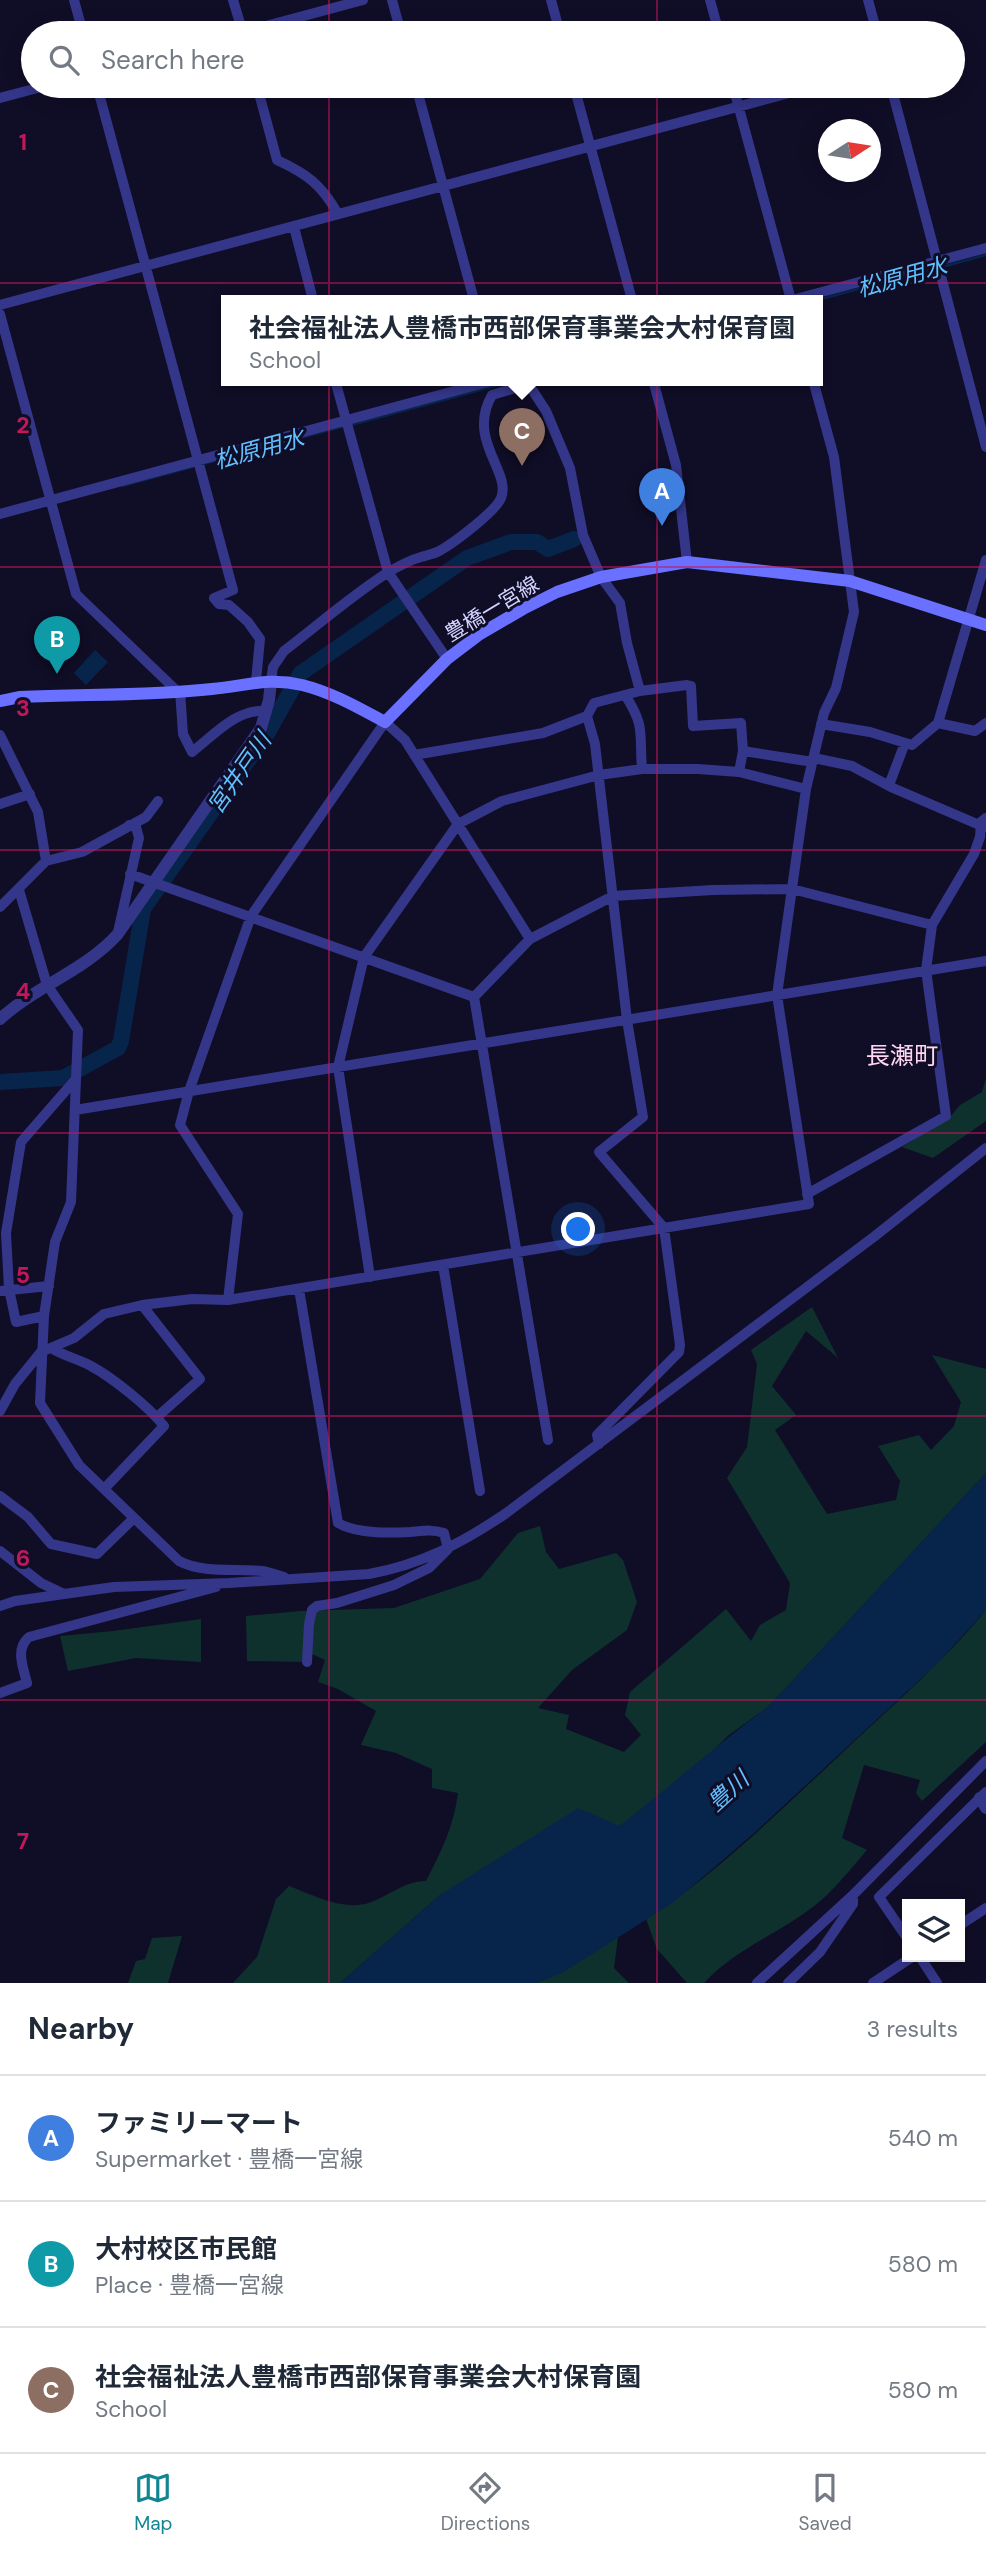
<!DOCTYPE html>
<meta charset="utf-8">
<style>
body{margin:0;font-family:"DM Sans","Noto Sans JP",sans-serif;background:#f6f6f7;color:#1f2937}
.controls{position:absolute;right:21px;bottom:21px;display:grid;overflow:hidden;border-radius:0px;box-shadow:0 4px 18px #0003}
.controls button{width:63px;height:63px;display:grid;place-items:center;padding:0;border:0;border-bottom:2px solid #e0e1e3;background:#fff;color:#1f2937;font:35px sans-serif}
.compass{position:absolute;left:818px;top:119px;width:63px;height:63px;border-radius:50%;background:#fff;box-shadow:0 4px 18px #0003;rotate:78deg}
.you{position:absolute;left:579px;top:1230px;width:24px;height:24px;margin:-18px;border:5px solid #fff;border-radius:50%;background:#1a73e8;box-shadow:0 0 0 10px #1a73e833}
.badge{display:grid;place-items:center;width:46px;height:46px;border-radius:50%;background:#118591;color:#fff;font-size:23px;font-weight:700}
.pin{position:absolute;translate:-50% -58px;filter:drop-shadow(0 2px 4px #0008)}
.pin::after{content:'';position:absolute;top:37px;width:24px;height:21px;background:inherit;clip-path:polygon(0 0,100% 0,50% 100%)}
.popup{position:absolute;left:221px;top:295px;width:602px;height:91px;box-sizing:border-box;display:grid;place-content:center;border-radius:0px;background:#fff;filter:drop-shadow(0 2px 5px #0005);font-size:23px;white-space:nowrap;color:#747a83}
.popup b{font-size:26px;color:#1f2937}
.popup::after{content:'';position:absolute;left:50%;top:100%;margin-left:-14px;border:14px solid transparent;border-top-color:#fff}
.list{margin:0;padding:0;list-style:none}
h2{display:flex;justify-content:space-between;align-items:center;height:91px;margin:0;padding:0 28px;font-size:30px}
h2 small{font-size:23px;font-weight:400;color:#747a83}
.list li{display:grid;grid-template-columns:46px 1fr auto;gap:21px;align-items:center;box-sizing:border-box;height:126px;padding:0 28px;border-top:2px solid #e0e1e3}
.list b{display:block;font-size:26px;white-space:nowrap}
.list p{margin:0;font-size:23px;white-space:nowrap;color:#747a83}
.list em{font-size:23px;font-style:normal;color:#747a83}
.icon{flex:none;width:38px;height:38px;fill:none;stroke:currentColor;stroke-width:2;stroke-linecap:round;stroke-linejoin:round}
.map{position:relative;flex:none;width:986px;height:1983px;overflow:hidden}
.search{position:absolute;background:#fff;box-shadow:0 4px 18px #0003;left:21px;right:21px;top:21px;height:77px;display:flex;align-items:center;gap:18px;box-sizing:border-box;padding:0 24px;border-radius:38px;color:#747a83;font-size:26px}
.sheet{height:469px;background:#fff}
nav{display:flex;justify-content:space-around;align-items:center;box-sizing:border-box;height:98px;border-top:2px solid #e0e1e3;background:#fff;font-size:19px;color:#747a83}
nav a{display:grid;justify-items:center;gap:4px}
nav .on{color:#118591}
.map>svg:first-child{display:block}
.green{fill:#0f312e}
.water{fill:#07254b}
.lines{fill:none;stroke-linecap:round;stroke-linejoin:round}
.stream{stroke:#07254b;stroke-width:2.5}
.river{stroke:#07254b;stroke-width:16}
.minor{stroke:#34368a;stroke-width:10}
.tertiary{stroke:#34368a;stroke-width:12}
.secondary{stroke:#6a70ff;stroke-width:12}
.grid{fill:none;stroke:#c2185b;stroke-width:2;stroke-opacity:0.55}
.labels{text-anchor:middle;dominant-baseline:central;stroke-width:6;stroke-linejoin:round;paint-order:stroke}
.street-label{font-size:21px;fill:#d5d3ff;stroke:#100d27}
.water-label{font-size:23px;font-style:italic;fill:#61c0ff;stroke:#100d27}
.quarter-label{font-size:24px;fill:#ffd5f2;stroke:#100d27}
.grid-label{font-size:23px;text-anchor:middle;font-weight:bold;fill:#c2185b;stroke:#100d27;stroke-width:6;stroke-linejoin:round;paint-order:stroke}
</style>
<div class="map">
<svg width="986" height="1983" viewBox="0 0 986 1983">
<rect width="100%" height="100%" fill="#100d27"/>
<!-- green -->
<path class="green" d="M986 1078V1121L933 1158 902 1147 950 1117 960 1105 982 1092Z
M812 1307 838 1358 806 1331 772 1386 796 1415 775 1430 827 1514 896 1500 900 1481 878 1446 919 1435 931 1450 954 1426 961 1402 932 1355 986 1369V1473L769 1706 729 1735 703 1760 620 1826 440 1895 340 1983H233L257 1957 276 1899 289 1886C316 1896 345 1913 374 1901 393 1893 406 1881 426 1881 441 1852 454 1826 458 1793L432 1788V1769L396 1753 361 1745 376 1711 338 1689 318 1682 325 1660 310 1653 307 1662 247 1661 246 1616 301 1611 394 1608 480 1579 518 1533 540 1526 546 1552 559 1569 616 1553 623 1560 637 1602 627 1630 572 1670 538 1708 569 1715 566 1729 624 1752 641 1735 625 1715 630 1692 726 1609 751 1641 760 1625 786 1610 790 1583 727 1478 747 1447 757 1364 751 1350Z
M986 1610V1742L922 1801 916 1793 920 1780 864 1765 842 1838 867 1850C854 1865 841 1881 827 1895 790 1930 739 1945 704 1983H687L657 1949 646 1919C716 1875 777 1813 838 1757 888 1709 942 1664 986 1610Z
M201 1619V1662L136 1658 68 1671 60 1636 113 1631Z
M182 1936 168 1983H128L136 1961 145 1959 152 1938Z
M618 1937 614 1968 629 1983H535L561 1973Z"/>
<!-- water -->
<path class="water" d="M95 650 108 662 86 685 74 673Z
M986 1473V1610L938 1663 753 1834 674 1902 562 1973 535 1983H340L440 1895 578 1808 620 1826C670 1786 718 1744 769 1706Z"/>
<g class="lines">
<!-- stream -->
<path class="stream" d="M942 267 986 255
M818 300 935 268
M351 425 517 380
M203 464 345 426
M122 486 196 466"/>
<!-- river -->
<path class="river" d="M0 1082 63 1078 118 1048 121 1041 143 909 268 732 301 673 467 558 511 542H537L548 549 574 539"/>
<!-- minor -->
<path class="minor" d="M74 0 83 33
M233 0 243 33
M392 0 401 33
M551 0 560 33
M710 0 719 33
M868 0 877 33
M240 33 363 0
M953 49 958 48
M97 86 233 590 214 598 219 604 229 605 248 622 260 639 256 681
M257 86 277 160C307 174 321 184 338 214
M416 86 474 300
M574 86 632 300
M733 86 791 300
M891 86 986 447
M0 98 45 86
M294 227 313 300
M792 300 986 248
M0 305 815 86
M0 314 76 594 177 691
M335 380 388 572 447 659
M653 380 676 465 687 562
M0 514 495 380
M271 681 273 667 284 651C318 625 351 596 387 573 397 567 410 560 421 557 427 555 435 554 441 550 455 542 496 511 501 498 512 472 466 440 492 395L525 385 533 391 546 411 570 468 583 535 601 577 620 603 627 643 640 691
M180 691 183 734 192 752C214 735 237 708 267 711
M625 695C646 727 639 734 642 769
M587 716 595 744 627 1020 643 1117 599 1152 664 1228 680 1345 679 1352 597 1435 599 1444
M938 723 975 731 986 723
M821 724 870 732 912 745 938 723 986 560
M0 735 38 812 46 861
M743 751 813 762
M414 755 543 733 587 716 594 703 640 691 687 685 691 686 693 726 741 723 743 751 739 772
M814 758 852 766 893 788 984 827
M889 785 905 743
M0 804 30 794
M130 874 474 997
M19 890 47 985 78 1030 71 1202 55 1242 44 1316 40 1403 79 1465 179 1561C204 1574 235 1568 262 1571 269 1572 277 1575 284 1577
M0 907 46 861 82 852 146 817 158 801
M118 932 139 838 136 827 129 825
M75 1110 986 961
M807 1194 946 1116 926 970 932 925 974 854 980 837 981 822 986 818
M443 1265 480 1491
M370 1277 338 1067 364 957 458 824 502 801 599 775 642 769H698L739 772 806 789
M299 1289 338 1523C357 1534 389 1533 410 1532 423 1531 431 1529 444 1533L448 1549 429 1568 394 1585 337 1603 317 1606 312 1610 309 1624 307 1662
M0 1291 49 1286
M228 1300 238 1214 180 1125 189 1091 251 916 385 722 405 740 530 939
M142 1305 192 1299 228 1300 809 1204 777 995 806 789 824 713 836 688 854 612 834 457 813 380
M44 1316 16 1322 9 1289 6 1233 21 1142 75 1080
M51 1348C64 1356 78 1359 91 1366 113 1378 149 1407 164 1426L104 1489
M0 1411 15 1384 41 1352 74 1338 104 1314 142 1305 200 1379 157 1417
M548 1440 474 997 530 939 613 896 713 890 792 889 932 925
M0 1496 28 1517 51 1544 97 1554 134 1518
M0 1551 41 1583 64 1594 114 1587 229 1583 369 1574C420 1565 462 1543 505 1514L875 1236 986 1148
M0 1606 15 1601 64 1594
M0 1693 27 1683C23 1667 15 1649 29 1637L216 1587
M960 1925 986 1908
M907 1938 879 1897 986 1792
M920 1957 937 1983
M757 1983 853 1895 986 1761
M788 1983 820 1952 853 1904V1895
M873 1983 912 1957"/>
<!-- tertiary -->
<path class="tertiary" d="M0 1019C36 986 84 971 117 935L261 728 269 700 271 681
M980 1798 986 1808"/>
<!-- secondary -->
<path class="secondary" d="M0 701 20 697C84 694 149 696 212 689 246 686 267 677 302 685 331 692 359 708 385 722L447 659 480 634 523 609 557 592 601 577 687 562 850 581 986 625"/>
</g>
<!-- grid -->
<path class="grid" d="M329 0V33M657 0V33M329 86V1983M657 86V1983M0 283H986M0 567H986M0 850H986M0 1133H986M0 1416H986M0 1700H986"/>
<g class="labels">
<!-- street labels -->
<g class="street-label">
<text transform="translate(492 609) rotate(-31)">豊橋一宮線</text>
</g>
<!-- water labels -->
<g class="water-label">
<text transform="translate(902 277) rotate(-15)">松原用水</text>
<text transform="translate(259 449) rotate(-15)">松原用水</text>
<text transform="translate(239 773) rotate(-55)">宮井戸川</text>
<text transform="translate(728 1791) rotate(-42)">豊川</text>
</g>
<!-- quarter labels -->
<g class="quarter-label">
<text x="902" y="1055">長瀬町</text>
</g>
</g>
<g class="grid-label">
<text x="23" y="150">1</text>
<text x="23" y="433">2</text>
<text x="23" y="716">3</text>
<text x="23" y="999">4</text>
<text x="23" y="1283">5</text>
<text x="23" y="1566">6</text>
<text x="23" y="1849">7</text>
</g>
</svg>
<div class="controls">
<button><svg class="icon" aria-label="layers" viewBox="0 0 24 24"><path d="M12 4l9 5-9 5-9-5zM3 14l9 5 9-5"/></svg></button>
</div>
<svg class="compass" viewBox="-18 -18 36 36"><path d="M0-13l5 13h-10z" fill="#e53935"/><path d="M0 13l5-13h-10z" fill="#747a83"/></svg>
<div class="you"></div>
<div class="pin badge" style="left:662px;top:526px;background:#3f7fe0">A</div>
<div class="pin badge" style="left:57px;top:674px;background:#0f9aa8">B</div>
<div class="pin badge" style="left:522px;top:466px;background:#8d6e63">C</div>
<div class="popup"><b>社会福祉法人豊橋市西部保育事業会大村保育園</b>School</div>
<div class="search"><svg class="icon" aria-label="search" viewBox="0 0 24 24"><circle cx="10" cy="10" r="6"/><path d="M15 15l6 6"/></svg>Search here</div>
</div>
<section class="sheet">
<h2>Nearby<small>3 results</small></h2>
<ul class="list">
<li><span class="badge" style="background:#3f7fe0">A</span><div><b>ファミリーマート</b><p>Supermarket · 豊橋一宮線</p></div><em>540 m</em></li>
<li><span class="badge" style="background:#0f9aa8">B</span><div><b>大村校区市民館</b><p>Place · 豊橋一宮線</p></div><em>580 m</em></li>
<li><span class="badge" style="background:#8d6e63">C</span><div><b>社会福祉法人豊橋市西部保育事業会大村保育園</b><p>School</p></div><em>580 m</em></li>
</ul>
</section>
<nav>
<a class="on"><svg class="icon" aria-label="map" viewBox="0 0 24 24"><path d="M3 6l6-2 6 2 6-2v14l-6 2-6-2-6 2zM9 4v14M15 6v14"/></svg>Map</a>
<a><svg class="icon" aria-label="directions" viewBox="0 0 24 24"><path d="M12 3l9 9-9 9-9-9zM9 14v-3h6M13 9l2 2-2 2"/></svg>Directions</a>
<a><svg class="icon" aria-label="saved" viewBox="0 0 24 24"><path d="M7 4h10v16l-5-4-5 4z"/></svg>Saved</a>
</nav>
